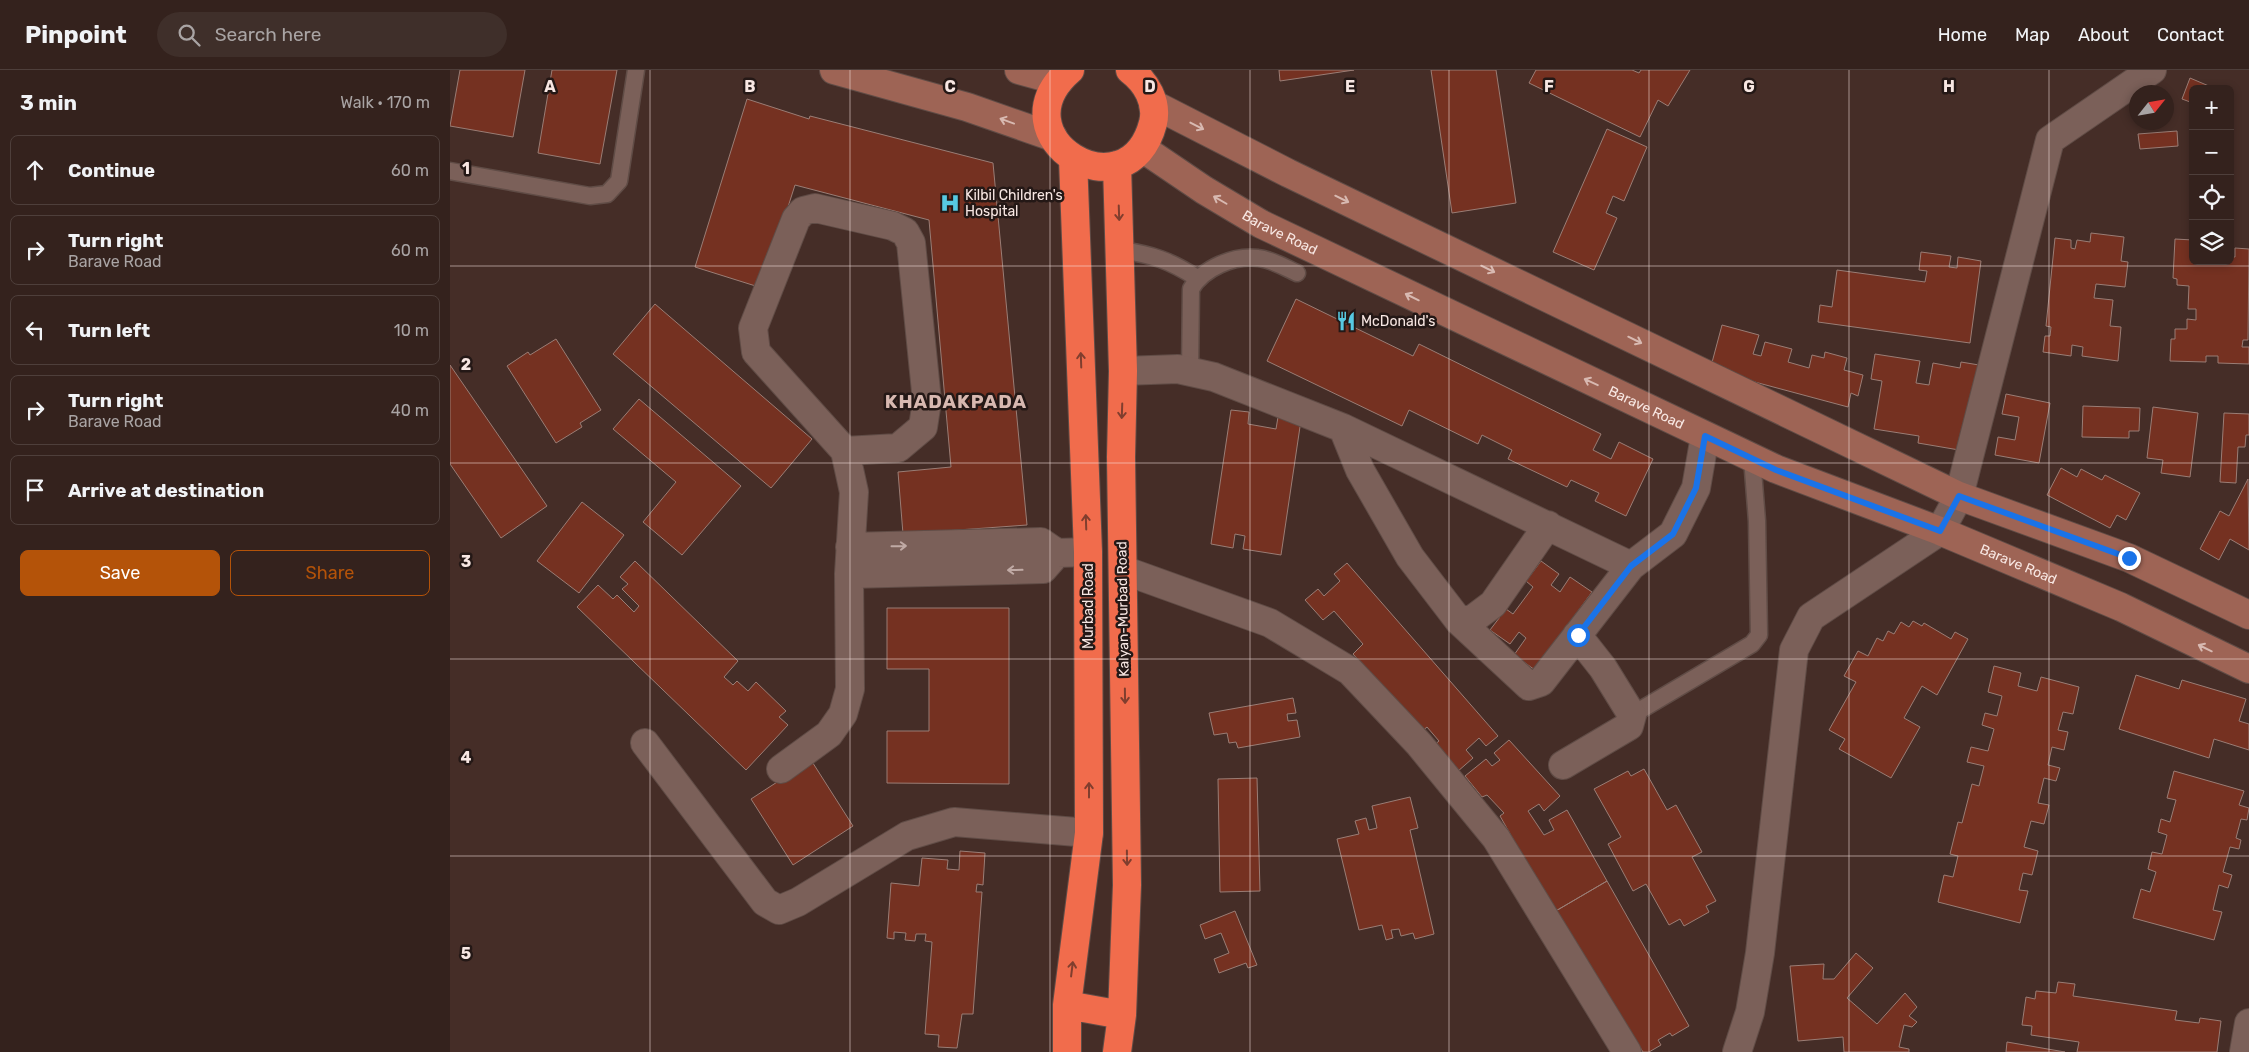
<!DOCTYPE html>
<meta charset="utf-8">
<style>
body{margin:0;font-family:Rubik,sans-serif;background:#3f2f2a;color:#f1f3f6}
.controls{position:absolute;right:15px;top:15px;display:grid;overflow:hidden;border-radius:8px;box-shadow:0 2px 8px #0003}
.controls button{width:45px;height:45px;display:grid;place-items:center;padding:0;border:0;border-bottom:1px solid #4e3f3b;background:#34221d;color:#f1f3f6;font:25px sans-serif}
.compass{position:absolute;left:1679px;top:15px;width:45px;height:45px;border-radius:50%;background:#34221d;box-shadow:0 2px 8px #0003;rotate:59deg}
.stop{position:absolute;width:15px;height:15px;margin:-11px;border:4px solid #1a73e8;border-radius:50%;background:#fff}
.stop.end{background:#1a73e8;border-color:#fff;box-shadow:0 1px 5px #0008}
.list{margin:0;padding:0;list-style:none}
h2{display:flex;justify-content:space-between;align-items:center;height:65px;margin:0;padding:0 20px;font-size:21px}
h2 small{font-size:16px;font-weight:400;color:#a9a4a4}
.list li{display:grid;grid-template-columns:32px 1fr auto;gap:15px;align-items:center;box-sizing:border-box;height:70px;margin:0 10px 10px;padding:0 10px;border:1px solid #4e3f3b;border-radius:8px}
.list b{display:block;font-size:19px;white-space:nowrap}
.list p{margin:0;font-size:16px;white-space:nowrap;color:#a9a4a4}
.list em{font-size:16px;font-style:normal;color:#a9a4a4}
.actions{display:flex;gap:10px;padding:15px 20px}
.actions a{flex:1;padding:11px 0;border:1px solid #b45309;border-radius:8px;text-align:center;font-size:18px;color:#b45309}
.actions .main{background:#b45309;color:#fff}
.icon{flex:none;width:28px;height:28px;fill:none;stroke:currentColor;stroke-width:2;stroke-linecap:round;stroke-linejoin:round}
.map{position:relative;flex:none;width:1799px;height:982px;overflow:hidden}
header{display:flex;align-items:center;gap:30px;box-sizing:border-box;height:70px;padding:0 25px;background:#34221d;border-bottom:1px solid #4e3f3b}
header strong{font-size:24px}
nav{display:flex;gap:28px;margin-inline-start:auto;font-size:18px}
.search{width:350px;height:45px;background:#3f2f2a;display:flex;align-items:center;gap:12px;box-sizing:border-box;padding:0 18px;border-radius:28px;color:#a9a4a4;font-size:19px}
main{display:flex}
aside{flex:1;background:#34221d}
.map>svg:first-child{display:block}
.building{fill:#753121;stroke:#9a7d75}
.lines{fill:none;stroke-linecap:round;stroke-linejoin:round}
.lane-casing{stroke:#604c46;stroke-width:19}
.street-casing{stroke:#604c46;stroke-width:30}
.secondary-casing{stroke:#604c46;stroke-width:30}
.highway-casing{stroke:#604c46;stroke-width:30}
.lane{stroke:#7b6059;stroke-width:16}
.street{stroke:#7b6059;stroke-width:28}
.secondary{stroke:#9e6455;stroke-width:28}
.highway{stroke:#f16c4c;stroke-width:28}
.oneway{stroke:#d8b9b1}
.oneway2{stroke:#803e2e}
.oneway3{stroke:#c0aaa5}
.route{stroke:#1a73e8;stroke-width:6}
.grid{fill:none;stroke:#f8e7e3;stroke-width:1;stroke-opacity:0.55}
.labels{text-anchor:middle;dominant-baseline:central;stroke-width:5;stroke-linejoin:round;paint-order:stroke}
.poi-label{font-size:14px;fill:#f8e7e3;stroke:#241816;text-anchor:start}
.street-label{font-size:14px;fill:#f8e7e3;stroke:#241816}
.district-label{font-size:19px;font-weight:bold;letter-spacing:1px;fill:#d7b8b0;stroke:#241816}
.grid-label{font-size:16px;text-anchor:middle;font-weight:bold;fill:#f8e7e3;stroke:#241816;stroke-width:5;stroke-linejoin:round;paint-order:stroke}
</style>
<header>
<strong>Pinpoint</strong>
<div class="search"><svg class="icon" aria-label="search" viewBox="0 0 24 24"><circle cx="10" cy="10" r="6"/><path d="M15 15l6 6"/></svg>Search here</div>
<nav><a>Home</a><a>Map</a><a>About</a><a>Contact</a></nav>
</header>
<main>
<aside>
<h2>3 min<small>Walk · 170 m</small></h2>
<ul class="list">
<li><svg class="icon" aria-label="ahead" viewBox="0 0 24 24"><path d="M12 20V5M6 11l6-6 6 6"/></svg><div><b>Continue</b></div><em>60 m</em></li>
<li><svg class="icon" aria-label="right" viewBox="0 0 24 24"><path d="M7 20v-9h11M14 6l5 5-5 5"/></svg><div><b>Turn right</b><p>Barave Road</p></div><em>60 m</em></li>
<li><svg class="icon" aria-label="left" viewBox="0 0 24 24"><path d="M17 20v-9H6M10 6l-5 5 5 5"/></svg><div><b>Turn left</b></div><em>10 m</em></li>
<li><svg class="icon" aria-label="right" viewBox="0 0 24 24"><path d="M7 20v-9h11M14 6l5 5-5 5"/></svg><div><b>Turn right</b><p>Barave Road</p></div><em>40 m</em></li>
<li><svg class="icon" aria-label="arrive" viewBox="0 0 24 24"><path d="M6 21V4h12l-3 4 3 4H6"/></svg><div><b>Arrive at destination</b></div></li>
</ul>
<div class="actions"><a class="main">Save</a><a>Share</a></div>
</aside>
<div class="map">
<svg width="1799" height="982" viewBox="0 0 1799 982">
<rect width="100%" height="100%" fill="#452d27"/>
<!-- building -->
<path class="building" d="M10 0H75L63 67 0 56Z
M102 0H167L150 94 88 83Z
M829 0H904L830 11Z
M981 0H1046L1066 133 1002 143Z
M1086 0H1182L1189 3 1191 0H1240L1218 36 1208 30 1190 67 1079 13Z
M1740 8 1766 19H1743V33L1732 29Z
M297 29 359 49 360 46 543 93 577 455 453 464 448 402 501 397 479 150 345 115 312 218 245 197Z
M1157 59 1197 77 1174 131 1163 126 1156 143 1167 148 1144 200 1103 182Z
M1727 61 1728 76 1690 79 1688 64Z
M1641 163 1674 167 1671 191 1678 192 1675 217 1646 214 1644 228 1663 230 1660 256 1671 257 1668 291 1632 286 1633 277 1622 275 1621 286 1593 282 1595 266H1600L1601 257 1596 256 1605 168 1621 170V178L1625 179 1627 170 1640 172Z
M1725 169 1743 170V191H1780V187H1785V178L1799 179 1798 270H1793L1792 277H1799V294L1768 293V286H1756V292L1720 291 1721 269H1725V259H1737V249L1746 250V239H1738L1739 216 1727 215V209L1723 208Z
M1471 182 1501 186 1499 197 1507 198 1508 187 1531 191 1520 273 1368 252 1370 235 1382 237 1387 200 1475 212 1477 201 1469 200Z
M846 229 963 286 969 274 1151 364 1143 380 1161 389 1169 372 1203 389 1176 446 1145 431 1149 423 1121 410 1117 417 1058 389 1062 380 1032 365 1028 374 959 340 952 356 817 291Z
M205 234 362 369 321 418 163 284Z
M1272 255 1309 265 1303 284 1311 286 1315 272 1342 279 1338 292 1359 298 1362 285 1374 288 1375 282 1397 288 1394 300 1413 305 1408 326 1401 323 1398 337 1260 300Z
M106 269 151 340 130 353 132 357 106 373 57 296 78 282 80 285Z
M1425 284 1470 291 1466 313 1479 315 1483 293 1510 298 1511 292 1529 295 1515 381 1468 373 1469 366 1424 359 1432 311 1421 309Z
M0 295 97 436 51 468 0 394Z
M1556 324 1600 333 1589 393 1545 385 1548 367 1565 370 1569 347 1552 344Z
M189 329 291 416 232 485 193 452 226 412 163 359Z
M1633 336 1690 338 1689 361H1679V368L1632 367Z
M1703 337 1748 343 1740 407 1711 403 1713 390 1697 388Z
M781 340 799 342 798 354 826 359 828 347 851 350 831 485 793 479 795 466 785 464 783 478 761 474Z
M1774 343 1799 344V365H1796L1795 377H1788L1786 413 1770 412Z
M1611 398 1627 407 1631 399 1652 410 1655 405 1690 423 1676 450 1667 445 1660 458 1597 425Z
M1798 409 1799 480 1780 469 1769 490 1750 479 1770 441 1779 446Z
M132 432 174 465 129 523 87 491Z
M185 491 288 591 274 607 283 615 287 611 298 621 306 612 336 641 329 647 338 655 296 700 127 537 148 515 163 529 167 525 184 542 189 536 172 519 178 514 170 507Z
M1091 491 1109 504 1101 515 1110 522 1120 507 1142 522 1085 600 1064 585 1076 568 1069 562 1060 574 1040 560 1056 539 1063 544 1083 517 1076 511Z
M897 493 1048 666 1036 676 1029 668 1016 680 1023 688 1007 702 983 676 989 671 977 657 971 662 903 584 913 574 884 541 873 550 855 530 868 519 874 526 890 511 884 504Z
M437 538H559V714L437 713V661H479V599H437Z
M1463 551 1472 556 1474 553 1501 569 1505 562 1518 569 1487 625 1472 616 1454 648 1470 657 1441 708 1389 679 1395 669 1379 660 1406 612 1394 606 1408 581 1418 586 1427 568 1433 571 1438 561 1444 564 1451 552 1459 557Z
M1544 596 1571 603 1568 616 1587 621 1591 607 1629 617 1623 644 1613 642 1608 660 1618 662 1614 680 1602 677 1598 695 1610 698 1606 711 1594 708 1588 733 1599 735 1594 754 1581 751 1574 777 1588 781 1582 805 1573 803 1569 820 1578 821 1570 853 1488 832 1494 805 1503 807 1508 786 1500 784 1508 752 1512 753 1522 714 1529 716 1534 696 1517 692 1521 677 1538 681 1544 659 1532 655 1535 643 1547 646 1552 626 1538 622Z
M1686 605 1729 619 1732 610 1796 629 1789 651 1799 654V680L1764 669 1759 688 1669 659Z
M843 628 846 643 837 644 838 651 847 650 850 667 788 678 786 672 779 673 777 663 764 665 759 643Z
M1059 670 1110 726 1094 741 1089 734 1078 741 1094 765 1104 760 1099 750 1117 740 1157 811 1104 842 1050 746 1054 743 1037 725 1032 727 1015 706 1036 689 1042 696 1050 690 1044 683Z
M361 690 403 756 343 795 301 729Z
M1194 699 1217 740 1226 735 1252 782 1242 787 1266 831 1256 836 1259 842 1234 856 1230 849 1219 855 1196 814 1183 821 1158 774 1171 767 1144 719 1178 701 1181 706Z
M1724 701 1794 721 1789 735 1799 738 1797 750 1791 749 1786 768 1791 770 1789 779 1780 777 1773 802 1782 805 1778 818 1769 815 1763 840 1772 842 1764 870 1683 848 1691 819 1700 822 1706 802 1698 799 1702 782 1712 784 1717 765 1708 762 1711 749 1720 752 1726 730 1717 728Z
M807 708 810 821 770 822 768 709Z
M960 727 968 758 960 760 984 864 965 869 963 863 951 866 949 859 941 860 943 868 936 870 932 855 909 860 887 769 909 764 905 751 916 748 919 760 927 758 922 736Z
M510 781 535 783 533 815 527 814 526 822H532L523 944H512L507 978 488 977 489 965 475 964 482 872 475 871 476 864H466L465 871 455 870 456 863 444 862V869L437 868 441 813 469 816 472 788 498 790 497 799 509 800Z
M1157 811 1239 956 1222 966 1220 963 1208 970 1211 975 1199 982H1193L1104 842Z
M785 841 807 895 798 898 796 893 769 903 764 889 779 883 771 863 755 869 750 855Z
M1406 883 1423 898 1397 928 1427 954 1455 923 1467 937 1459 946 1467 952 1462 957 1454 955 1449 977 1459 979V982H1394L1393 967 1348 971 1340 896 1374 894 1373 909H1384Z
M1608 912 1625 914 1623 926 1727 941 1725 950 1749 953 1750 948 1771 951 1767 982H1627L1629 972 1581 965 1582 956 1572 955 1576 927 1585 929 1586 921 1606 923Z
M1557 972 1615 982H1556Z"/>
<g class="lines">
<defs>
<path id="lane" d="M0 101 140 126 157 124 169 111 186 0
M671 180C703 185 719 190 747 208
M740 302 741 219C753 198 784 185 808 188 821 189 836 198 847 203
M1182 645 1302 574 1309 565 1307 451 1302 388"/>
<path id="street" d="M673 301 728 299 764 307 893 358 1181 496
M893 358 910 400 960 487 1009 551 1023 549 1043 534 1098 455
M400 477 591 472 607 483 638 482
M673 500 820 553 900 601 969 674 1046 768 1177 982
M399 504 593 499 607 483
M1009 551 1079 616 1091 612 1181 496 1223 464 1246 418 1255 366
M195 673 315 832 329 840 348 832 457 766 504 752 639 763
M1113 695 1179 656 1182 645 1153 598 1127 565
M331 699 379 664 393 644 400 619 399 504 404 422 395 381 306 282 303 258 346 149 353 141 365 138 443 156 455 162 461 173 477 331 473 357 448 378 395 381
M1287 982 1300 942 1310 883 1344 580 1361 547 1490 461 1509 426 1600 70 1702 0
M1794 982 1799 953"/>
<g id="secondary">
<path d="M384 0 517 37 603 67"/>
<path d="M569 0 609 11"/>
<path d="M703 34 838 103 1509 426 1679 488 1799 545"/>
<path id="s1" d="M692 78 754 120 811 154 1326 399 1490 461 1671 537 1799 599"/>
</g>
<path id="highway" d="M620 0C543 67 678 149 703 53 708 32 696 12 680 0
M617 935 672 945
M617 982V935L639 763 638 482 623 89
M667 982 672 945 677 815 671 387 673 301 667 95"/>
</defs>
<!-- lane casing -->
<use href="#lane" class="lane-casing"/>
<!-- street casing -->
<use href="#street" class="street-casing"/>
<!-- secondary casing -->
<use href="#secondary" class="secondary-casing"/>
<!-- highway casing -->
<use href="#highway" class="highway-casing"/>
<!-- lane -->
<use href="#lane" class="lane"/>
<!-- street -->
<use href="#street" class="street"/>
<!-- secondary -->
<use href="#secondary" class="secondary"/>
<!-- highway -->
<use href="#highway" class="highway"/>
</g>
<!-- one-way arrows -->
<defs><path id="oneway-shaft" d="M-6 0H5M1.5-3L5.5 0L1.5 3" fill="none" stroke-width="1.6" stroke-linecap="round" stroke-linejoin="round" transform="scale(1.25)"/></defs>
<g class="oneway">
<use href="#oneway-shaft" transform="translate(557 51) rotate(-160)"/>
<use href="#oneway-shaft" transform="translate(747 56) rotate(27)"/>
<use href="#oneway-shaft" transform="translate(892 129) rotate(26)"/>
<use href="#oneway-shaft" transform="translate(770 130) rotate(-150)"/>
<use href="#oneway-shaft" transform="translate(1038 199) rotate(26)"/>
<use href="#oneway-shaft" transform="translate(962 227) rotate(-154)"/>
<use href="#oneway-shaft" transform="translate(1185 270) rotate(26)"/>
<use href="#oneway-shaft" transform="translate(1141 312) rotate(-155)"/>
<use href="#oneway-shaft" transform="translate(1755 578) rotate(-154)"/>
</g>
<g class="oneway2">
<use href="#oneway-shaft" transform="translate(669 143) rotate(88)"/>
<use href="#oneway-shaft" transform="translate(631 290) rotate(-92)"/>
<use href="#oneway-shaft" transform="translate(672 341) rotate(92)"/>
<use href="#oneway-shaft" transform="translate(636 452) rotate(-92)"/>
<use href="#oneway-shaft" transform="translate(675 626) rotate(89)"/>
<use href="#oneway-shaft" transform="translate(639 720) rotate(-90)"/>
<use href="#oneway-shaft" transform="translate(677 788) rotate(89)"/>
<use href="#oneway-shaft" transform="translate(622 899) rotate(-83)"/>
</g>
<g class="oneway3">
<use href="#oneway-shaft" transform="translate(449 476) rotate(-1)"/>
<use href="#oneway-shaft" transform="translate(565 500) rotate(179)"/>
</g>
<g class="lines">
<!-- route -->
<path class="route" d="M1128 565 1181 496 1223 464 1246 418 1255 366 1326 400 1490 461 1509 426 1679 488"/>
</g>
<!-- grid -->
<path class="grid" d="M200 0V982M400 0V982M600 0V982M800 0V982M999 0V982M1199 0V982M1399 0V982M1599 0V982M0 196H1799M0 393H1799M0 589H1799M0 786H1799"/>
<!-- icons -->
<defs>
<symbol id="hospital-bare" viewBox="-9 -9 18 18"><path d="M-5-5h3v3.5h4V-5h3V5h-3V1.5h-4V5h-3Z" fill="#57c9e2" stroke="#241816" stroke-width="2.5" paint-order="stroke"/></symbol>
<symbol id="restaurant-bare" viewBox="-9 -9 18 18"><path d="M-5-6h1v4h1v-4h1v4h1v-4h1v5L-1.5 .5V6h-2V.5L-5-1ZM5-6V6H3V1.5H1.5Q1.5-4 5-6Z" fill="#57c9e2" stroke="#241816" stroke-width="2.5" paint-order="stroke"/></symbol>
</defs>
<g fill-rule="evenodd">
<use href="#hospital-bare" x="486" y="119" width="28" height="28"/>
<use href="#restaurant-bare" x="882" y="237" width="28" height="28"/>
</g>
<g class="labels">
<!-- poi labels -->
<g class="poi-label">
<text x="515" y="125">Kilbil Children's<tspan x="515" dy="16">Hospital</tspan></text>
<text x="911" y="251">McDonald's</text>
</g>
<!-- street labels -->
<g class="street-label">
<text stroke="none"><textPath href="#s1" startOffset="162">Barave Road</textPath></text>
<text stroke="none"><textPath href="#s1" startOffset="568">Barave Road</textPath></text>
<text stroke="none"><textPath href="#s1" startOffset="972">Barave Road</textPath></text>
<text transform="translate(638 536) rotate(-90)">Murbad Road</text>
<text transform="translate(673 539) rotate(-91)">Kalyan-Murbad Road</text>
</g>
<!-- district labels -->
<g class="district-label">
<text x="506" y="331">KHADAKPADA</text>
</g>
</g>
<g class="grid-label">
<text x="100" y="22">A</text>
<text x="300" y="22">B</text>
<text x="500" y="22">C</text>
<text x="700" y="22">D</text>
<text x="900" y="22">E</text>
<text x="1099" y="22">F</text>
<text x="1299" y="22">G</text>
<text x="1499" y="22">H</text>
<text x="16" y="104">1</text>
<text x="16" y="300">2</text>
<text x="16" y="497">3</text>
<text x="16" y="693">4</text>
<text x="16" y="889">5</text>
</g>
</svg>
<div class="controls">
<button>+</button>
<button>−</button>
<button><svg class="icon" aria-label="locate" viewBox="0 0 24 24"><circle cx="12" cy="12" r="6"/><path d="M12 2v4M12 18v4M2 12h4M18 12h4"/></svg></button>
<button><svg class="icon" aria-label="layers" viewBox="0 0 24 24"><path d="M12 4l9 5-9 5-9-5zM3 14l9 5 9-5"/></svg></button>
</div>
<svg class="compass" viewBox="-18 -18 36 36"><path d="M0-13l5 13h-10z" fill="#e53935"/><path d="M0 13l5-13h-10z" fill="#a9a4a4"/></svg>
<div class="stop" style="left:1128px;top:565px"></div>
<div class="stop end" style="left:1679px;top:488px"></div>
</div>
</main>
